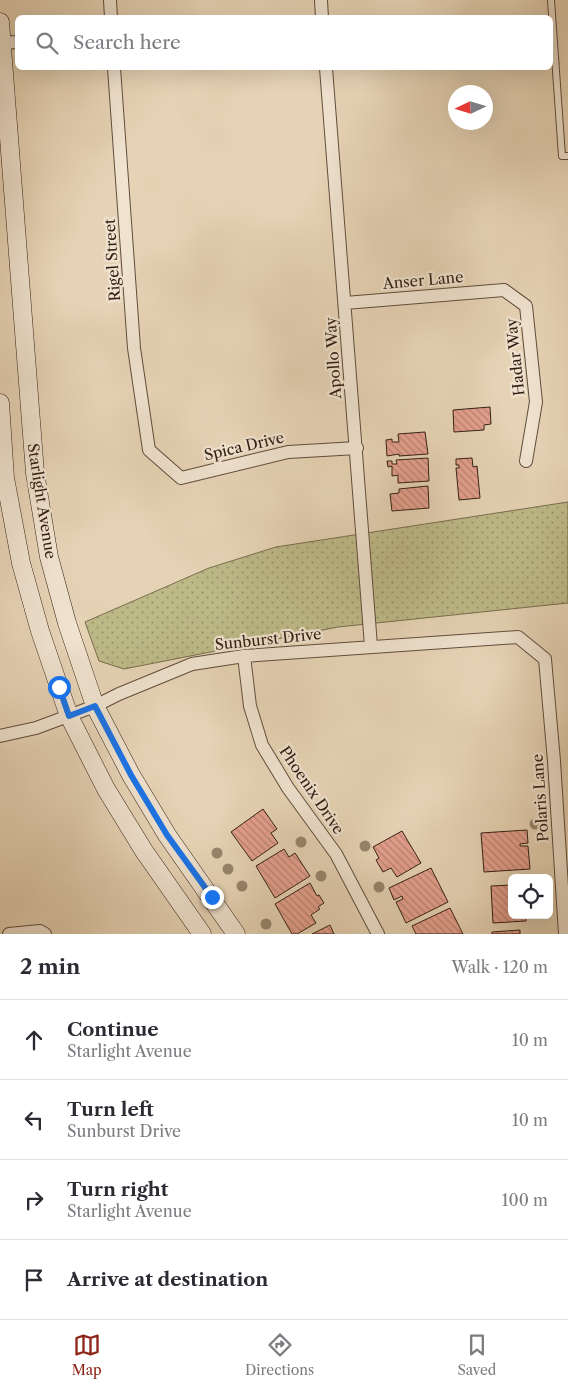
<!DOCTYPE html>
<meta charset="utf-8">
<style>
body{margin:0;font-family:"Libre Caslon Text",serif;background:#f7f7f7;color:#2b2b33}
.controls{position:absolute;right:15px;bottom:15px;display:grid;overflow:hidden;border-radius:8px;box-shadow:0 5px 20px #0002}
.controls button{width:45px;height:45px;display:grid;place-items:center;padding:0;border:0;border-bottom:1px solid #e1e1e2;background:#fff;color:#2b2b33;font:25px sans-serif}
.compass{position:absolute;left:448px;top:85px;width:45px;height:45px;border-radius:50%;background:#fff;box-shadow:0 5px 20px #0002;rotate:266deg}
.stop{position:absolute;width:15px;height:15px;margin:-11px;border:4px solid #1a73e8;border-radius:50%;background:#fff}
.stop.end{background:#1a73e8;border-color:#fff;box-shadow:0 1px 5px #0008}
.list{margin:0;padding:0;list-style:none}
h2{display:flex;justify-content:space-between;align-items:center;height:65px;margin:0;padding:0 20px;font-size:21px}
h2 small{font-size:16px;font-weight:400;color:#7c7c81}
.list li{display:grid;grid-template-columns:32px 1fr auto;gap:15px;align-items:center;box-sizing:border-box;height:80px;padding:0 20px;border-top:1px solid #e1e1e2}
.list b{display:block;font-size:19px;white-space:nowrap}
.list p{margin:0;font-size:16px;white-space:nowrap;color:#7c7c81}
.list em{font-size:16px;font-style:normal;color:#7c7c81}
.icon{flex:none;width:28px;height:28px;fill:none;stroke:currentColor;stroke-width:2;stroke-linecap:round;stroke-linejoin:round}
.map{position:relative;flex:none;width:568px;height:934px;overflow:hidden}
.search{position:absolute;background:#fff;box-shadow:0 5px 20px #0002;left:15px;right:15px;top:15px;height:55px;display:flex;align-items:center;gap:12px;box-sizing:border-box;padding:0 18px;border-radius:8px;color:#7c7c81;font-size:19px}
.sheet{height:385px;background:#fff}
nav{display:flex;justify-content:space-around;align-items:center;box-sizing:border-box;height:70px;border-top:1px solid #e1e1e2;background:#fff;font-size:14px;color:#7c7c81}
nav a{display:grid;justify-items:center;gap:2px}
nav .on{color:#8f2418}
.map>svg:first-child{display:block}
.grass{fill:url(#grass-dots);stroke:#786d4e}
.building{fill:url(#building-back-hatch);stroke:#342014}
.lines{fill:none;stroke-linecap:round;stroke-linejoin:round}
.lane-casing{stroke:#604d3c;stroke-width:8}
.street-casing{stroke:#604d3c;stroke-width:14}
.secondary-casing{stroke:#342014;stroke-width:19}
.lane{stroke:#efe2cf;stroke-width:6}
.street{stroke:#efe2cf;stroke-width:12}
.secondary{stroke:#efe2cf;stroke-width:18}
.tree{fill:#97856c}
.route{stroke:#1a73e8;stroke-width:6}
.labels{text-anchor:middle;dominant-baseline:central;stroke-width:4.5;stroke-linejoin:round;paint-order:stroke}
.street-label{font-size:15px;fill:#342014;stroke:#efe2cf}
</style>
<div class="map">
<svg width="568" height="934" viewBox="0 0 568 934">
<defs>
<pattern id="grass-dots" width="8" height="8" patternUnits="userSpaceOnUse" patternTransform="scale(1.25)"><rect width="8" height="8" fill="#bdba88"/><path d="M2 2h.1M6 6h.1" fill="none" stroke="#9a976e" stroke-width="1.8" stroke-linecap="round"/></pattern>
<pattern id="building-back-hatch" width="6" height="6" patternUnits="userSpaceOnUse" patternTransform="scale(1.25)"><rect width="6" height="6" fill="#e5a08e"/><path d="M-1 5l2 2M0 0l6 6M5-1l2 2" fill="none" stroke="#ba8273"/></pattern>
</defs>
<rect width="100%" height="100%" fill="#e6d3b5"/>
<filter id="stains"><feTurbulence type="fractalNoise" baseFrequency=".004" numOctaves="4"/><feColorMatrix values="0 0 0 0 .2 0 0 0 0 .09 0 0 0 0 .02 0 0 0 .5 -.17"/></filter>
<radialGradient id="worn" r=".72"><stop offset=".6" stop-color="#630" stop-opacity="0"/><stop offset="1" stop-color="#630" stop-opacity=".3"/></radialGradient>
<!-- grass -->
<path class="grass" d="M568 502V603L338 627 124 669 99 661 85 622 209 568 276 547Z"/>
<!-- building -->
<path class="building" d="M490 407 491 424 484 425V430L454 432 453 410Z
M425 432 428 454 399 456V454L387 456 386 440 392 439V442H399L398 434Z
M428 458 429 481 398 483V475L392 476V466L388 467 387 461H392V464H397L396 460Z
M472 458 473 467 477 466 480 498 459 500 456 468H459V465H456V459Z
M428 486 429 508 392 511 390 494 399 493V489Z
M263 809 277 829 271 833 278 843 252 861 231 832Z
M527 830 528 843 520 844V846H528L530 869 484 872 481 833Z
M402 831 421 863 397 877 391 868 383 872 376 860 379 858 373 847Z
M284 849 289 857 295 853 310 876 275 898 256 866Z
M431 868 448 902 406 923 396 902 403 899 402 896 394 900 389 888Z
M310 883 317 896 319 895 324 903 318 907 320 909 311 915 316 923 297 934H292L275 904Z
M512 885V915H526V921L493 923 491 886Z
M450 908 463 934H416L412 926Z
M330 925 334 934H312Z
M520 930V934H492V932Z"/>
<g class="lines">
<defs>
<path id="lane" d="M551 0 562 156H568"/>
<path id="street" d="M110 0 111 18
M321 0 322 18
M0 43 18 42
M114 68 134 348 149 450 181 478 288 452 357 448
M326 68 371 646
M345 303 504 290 526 306 536 402 526 461
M244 656 250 706 262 745 288 788 336 854 378 934
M0 736 36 728 95 706 119 694 192 664 244 656 518 637 545 659 554 761 565 934
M9 934 40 931 45 934"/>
<path id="secondary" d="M0 22 35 473 49 557 67 623 95 706 131 775 167 835 236 934
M0 403 5 478 21 563 40 631 69 716 106 789 144 851 202 934"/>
</defs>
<!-- lane casing -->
<use href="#lane" class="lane-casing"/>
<!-- street casing -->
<use href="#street" class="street-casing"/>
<!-- secondary casing -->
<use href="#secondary" class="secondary-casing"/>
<!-- lane -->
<use href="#lane" class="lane"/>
<!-- street -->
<use href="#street" class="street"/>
<!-- secondary -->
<use href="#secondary" class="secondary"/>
</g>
<!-- trees -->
<g class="tree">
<circle cx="535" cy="824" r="5.5"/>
<circle cx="301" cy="842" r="5.5"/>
<circle cx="365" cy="846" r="5.5"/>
<circle cx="217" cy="853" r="5.5"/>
<circle cx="228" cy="869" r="5.5"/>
<circle cx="321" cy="876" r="5.5"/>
<circle cx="242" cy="886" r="5.5"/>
<circle cx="379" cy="887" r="5.5"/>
<circle cx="266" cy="924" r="5.5"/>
</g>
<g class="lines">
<!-- route -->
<path class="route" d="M59 687 69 716 95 706 131 775 167 835 212 897"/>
</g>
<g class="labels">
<!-- street labels -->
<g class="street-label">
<text transform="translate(112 260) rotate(-94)">Rigel Street</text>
<text transform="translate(423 280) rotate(-5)">Anser Lane</text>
<text transform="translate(515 357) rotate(-96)">Hadar Way</text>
<text transform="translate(333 358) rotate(-94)">Apollo Way</text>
<text transform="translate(244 446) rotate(-13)">Spica Drive</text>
<text transform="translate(42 501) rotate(81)">Starlight Avenue</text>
<text transform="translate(268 639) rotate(-6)">Sunburst Drive</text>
<text transform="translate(312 790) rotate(56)">Phoenix Drive</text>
<text transform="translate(540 798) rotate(-94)">Polaris Lane</text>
</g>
</g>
<rect width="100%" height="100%" filter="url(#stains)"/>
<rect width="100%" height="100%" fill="url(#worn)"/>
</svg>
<div class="controls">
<button><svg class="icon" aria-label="locate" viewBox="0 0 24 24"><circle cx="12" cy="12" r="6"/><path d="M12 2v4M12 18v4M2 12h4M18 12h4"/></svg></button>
</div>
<svg class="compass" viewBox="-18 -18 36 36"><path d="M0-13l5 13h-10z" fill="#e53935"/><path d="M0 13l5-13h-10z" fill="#7c7c81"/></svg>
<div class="stop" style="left:59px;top:687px"></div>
<div class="stop end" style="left:212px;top:897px"></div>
<div class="search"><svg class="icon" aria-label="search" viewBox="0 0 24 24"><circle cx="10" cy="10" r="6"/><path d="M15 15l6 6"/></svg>Search here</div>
</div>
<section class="sheet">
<h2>2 min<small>Walk · 120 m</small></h2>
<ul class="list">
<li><svg class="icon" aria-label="ahead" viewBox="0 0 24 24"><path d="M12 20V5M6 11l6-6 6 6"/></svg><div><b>Continue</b><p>Starlight Avenue</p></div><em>10 m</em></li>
<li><svg class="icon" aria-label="left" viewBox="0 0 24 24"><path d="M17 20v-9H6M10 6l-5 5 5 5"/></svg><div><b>Turn left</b><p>Sunburst Drive</p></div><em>10 m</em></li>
<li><svg class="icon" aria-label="right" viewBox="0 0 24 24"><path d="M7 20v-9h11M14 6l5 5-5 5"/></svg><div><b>Turn right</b><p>Starlight Avenue</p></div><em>100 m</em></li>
<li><svg class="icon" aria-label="arrive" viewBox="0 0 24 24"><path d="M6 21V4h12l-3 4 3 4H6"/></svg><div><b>Arrive at destination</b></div></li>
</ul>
</section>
<nav>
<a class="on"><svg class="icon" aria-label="map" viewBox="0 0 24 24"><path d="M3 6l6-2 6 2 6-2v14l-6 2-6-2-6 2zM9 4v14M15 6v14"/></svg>Map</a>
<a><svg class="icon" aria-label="directions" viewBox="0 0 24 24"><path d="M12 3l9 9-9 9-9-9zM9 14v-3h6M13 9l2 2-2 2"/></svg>Directions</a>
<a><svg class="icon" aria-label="saved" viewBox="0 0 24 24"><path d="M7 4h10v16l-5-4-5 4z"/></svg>Saved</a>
</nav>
